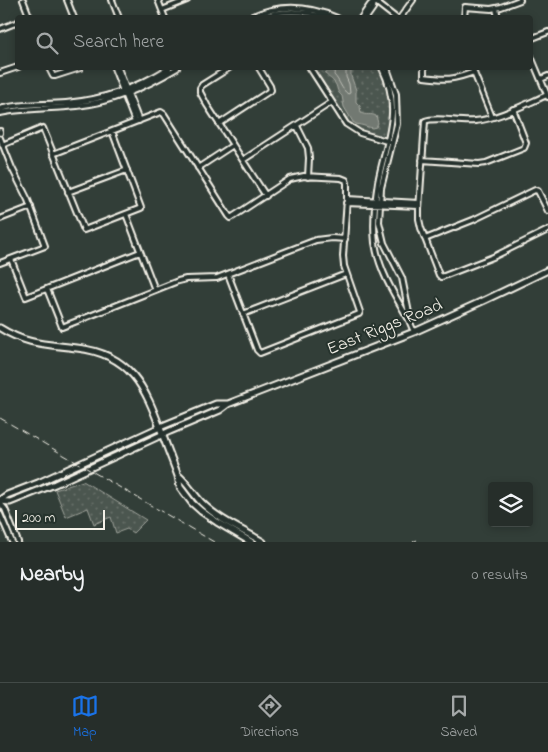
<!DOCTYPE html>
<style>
body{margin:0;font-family:"Indie Flower",sans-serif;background:#2e3632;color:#f1f3f6}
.controls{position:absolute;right:15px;bottom:15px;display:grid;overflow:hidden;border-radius:5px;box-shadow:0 2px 8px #0003}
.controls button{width:45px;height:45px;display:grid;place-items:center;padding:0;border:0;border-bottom:1px solid #424a47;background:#262e2a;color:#f1f3f6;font:25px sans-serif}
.scale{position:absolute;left:15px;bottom:12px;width:90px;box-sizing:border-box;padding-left:5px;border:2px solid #f4f1e8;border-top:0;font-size:14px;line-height:18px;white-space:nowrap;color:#f4f1e8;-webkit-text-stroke:4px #26332d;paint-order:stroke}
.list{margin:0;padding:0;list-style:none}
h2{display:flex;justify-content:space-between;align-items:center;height:65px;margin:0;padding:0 20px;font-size:21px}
h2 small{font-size:16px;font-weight:400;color:#a4a8a8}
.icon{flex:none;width:28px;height:28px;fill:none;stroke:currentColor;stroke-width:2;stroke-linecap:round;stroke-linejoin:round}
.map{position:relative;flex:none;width:548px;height:542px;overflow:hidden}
.search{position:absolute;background:#262e2a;box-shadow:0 2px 8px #0003;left:15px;right:15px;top:15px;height:55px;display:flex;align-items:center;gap:12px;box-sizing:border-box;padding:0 18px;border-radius:5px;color:#a4a8a8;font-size:19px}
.sheet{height:140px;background:#262e2a}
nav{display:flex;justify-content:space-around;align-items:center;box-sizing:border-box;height:70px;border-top:1px solid #424a47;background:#262e2a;font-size:14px;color:#a4a8a8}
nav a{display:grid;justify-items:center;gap:2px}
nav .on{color:#1a73e8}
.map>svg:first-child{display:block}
.grass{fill:url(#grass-dots);stroke:#a0a49c}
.water{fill:#727972;stroke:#a6a9a1}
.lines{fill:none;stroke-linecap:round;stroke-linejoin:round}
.shore{stroke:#c0c1b9;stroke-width:1}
.minor-casing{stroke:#f4f1e8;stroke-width:8}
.major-casing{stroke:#f4f1e8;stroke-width:9}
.minor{stroke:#26332d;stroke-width:4}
.major{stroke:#26332d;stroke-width:5}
.rail{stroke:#f4f1e8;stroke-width:1;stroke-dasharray:8 4;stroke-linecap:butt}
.labels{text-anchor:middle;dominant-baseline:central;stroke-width:4;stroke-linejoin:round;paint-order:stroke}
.street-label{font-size:18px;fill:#f4f1e8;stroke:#26332d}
</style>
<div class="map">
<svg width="548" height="542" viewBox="0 0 548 542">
<defs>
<pattern id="grass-dots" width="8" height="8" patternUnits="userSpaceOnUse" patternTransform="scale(1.25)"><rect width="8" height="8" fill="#4c564f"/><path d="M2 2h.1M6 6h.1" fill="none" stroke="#666f68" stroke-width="1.8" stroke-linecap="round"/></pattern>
</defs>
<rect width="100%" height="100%" fill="#323e38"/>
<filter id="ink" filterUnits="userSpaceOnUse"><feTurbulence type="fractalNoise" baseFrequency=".02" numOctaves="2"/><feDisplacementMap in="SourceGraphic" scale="10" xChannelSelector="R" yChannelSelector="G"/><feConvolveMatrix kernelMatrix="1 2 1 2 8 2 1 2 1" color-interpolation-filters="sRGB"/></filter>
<g filter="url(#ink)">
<!-- grass -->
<path class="grass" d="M312 68H380C387 81 392 99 391 115 391 123 389 131 388 139L360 132 348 123Z
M83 481 146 520 133 533 127 529 116 533 111 517 94 524 88 508 66 517 55 490Z"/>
<!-- water -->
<path class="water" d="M334 68H351V76L356 90V102L360 106 361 113C366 116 371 113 376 116L378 123 376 127 372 128 361 125 356 124 353 122 344 107 342 96C335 90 339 88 334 82 331 78 328 78 325 73L327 71Z"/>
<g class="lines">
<!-- shore -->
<path class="shore" d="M335 68 334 75C340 81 341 89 348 94L350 93 349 84 346 77V68"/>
<defs>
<path id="minor" d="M23 0 30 18
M67 0 74 18
M112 0 119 18
M158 0 165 18
M373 0 396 18
M496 8 498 18
M162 10 187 0
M248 18C277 4 308 5 337 18
M258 18C281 10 304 10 326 18
M361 18 370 5 374 1
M366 18 373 8 374 2
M400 18 413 0
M464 18 465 7 491 9 501 7 520 0
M0 29 18 22
M530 39 548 32
M530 54 548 97
M49 68 53 76H55L80 68
M114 68 135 122
M118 68 139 121
M229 68 202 85 200 88V92L207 105 266 196
M310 68 346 124 360 133 390 142
M382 68C403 111 386 140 378 182 375 201 373 225 375 243 379 269 392 291 405 313L408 318 414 332
M387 68 396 94 397 124 381 188 379 222 384 243 402 278 409 313 408 318
M424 68V77C446 80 453 80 474 72
M472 68 492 117
M0 73 18 67
M541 79 548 76
M547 95C526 104 497 119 475 121 460 123 437 116 425 121L419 209V219L421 228 439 275 441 277 444 276 493 257 548 230
M0 109C21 103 44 105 66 103 103 100 137 88 169 68
M0 113C25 108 51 109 77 106 113 102 146 87 177 68
M219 124 271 90 270 86 259 68
M297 126 308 148 309 158 308 177
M0 131V133
M0 138 12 168 28 200 45 246 0 263
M2 145 43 128 84 230 141 208 112 131
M53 154 161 112 164 114 229 216 231 218 234 216 290 179 304 176 341 178 346 180 347 183V199L343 256 344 266 360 312 359 314 260 353 257 350 228 274
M243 160 332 102
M422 160 479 164 486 163 524 148 526 143 513 109
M198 168 233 145
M68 192 127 170
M347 199 419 203
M346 203 419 206
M126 214 155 290
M0 219 31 207
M425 239 473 220 535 190 538 191 548 211
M11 259 26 297 140 252
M47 289 62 327 178 281 186 279 217 278 316 240 332 238 345 239
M243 314 346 274
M0 503 5 509 18 542
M0 514 12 542"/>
<path id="major" d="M0 328C27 345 46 344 77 348 131 354 145 387 162 433 167 448 173 462 178 476L180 487 192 503 201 511 217 522 251 542
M179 476C188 484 194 495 202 503 219 520 243 530 263 542
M0 500 7 495 38 483 160 427 216 404H228
M0 501 10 502 55 484 170 431 220 410 228 404 414 332 485 300 548 270"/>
</defs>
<!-- minor casing -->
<use href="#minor" class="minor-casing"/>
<!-- major casing -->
<use href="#major" class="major-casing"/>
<!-- minor -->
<use href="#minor" class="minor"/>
<!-- major -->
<use href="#major" class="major"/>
<!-- rail -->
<path class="rail" d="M0 418 214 542
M413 542 417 540"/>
</g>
</g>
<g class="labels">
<!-- street labels -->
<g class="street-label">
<text transform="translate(385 328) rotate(-22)">East Riggs Road</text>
</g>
</g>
</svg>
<div class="controls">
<button><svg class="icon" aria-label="layers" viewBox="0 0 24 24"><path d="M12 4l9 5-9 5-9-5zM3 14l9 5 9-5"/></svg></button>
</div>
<div class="scale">200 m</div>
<div class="search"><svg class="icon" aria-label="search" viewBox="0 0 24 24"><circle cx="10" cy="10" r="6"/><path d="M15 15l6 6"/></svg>Search here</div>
</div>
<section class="sheet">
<h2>Nearby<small>0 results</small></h2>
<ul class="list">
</ul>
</section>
<nav>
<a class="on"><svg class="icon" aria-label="map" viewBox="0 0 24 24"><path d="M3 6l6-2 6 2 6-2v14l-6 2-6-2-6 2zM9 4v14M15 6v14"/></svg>Map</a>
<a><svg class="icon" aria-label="directions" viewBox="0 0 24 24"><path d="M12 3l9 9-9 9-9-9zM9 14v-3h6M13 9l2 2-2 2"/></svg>Directions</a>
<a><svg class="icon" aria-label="saved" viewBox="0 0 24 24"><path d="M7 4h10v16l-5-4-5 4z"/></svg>Saved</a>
</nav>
